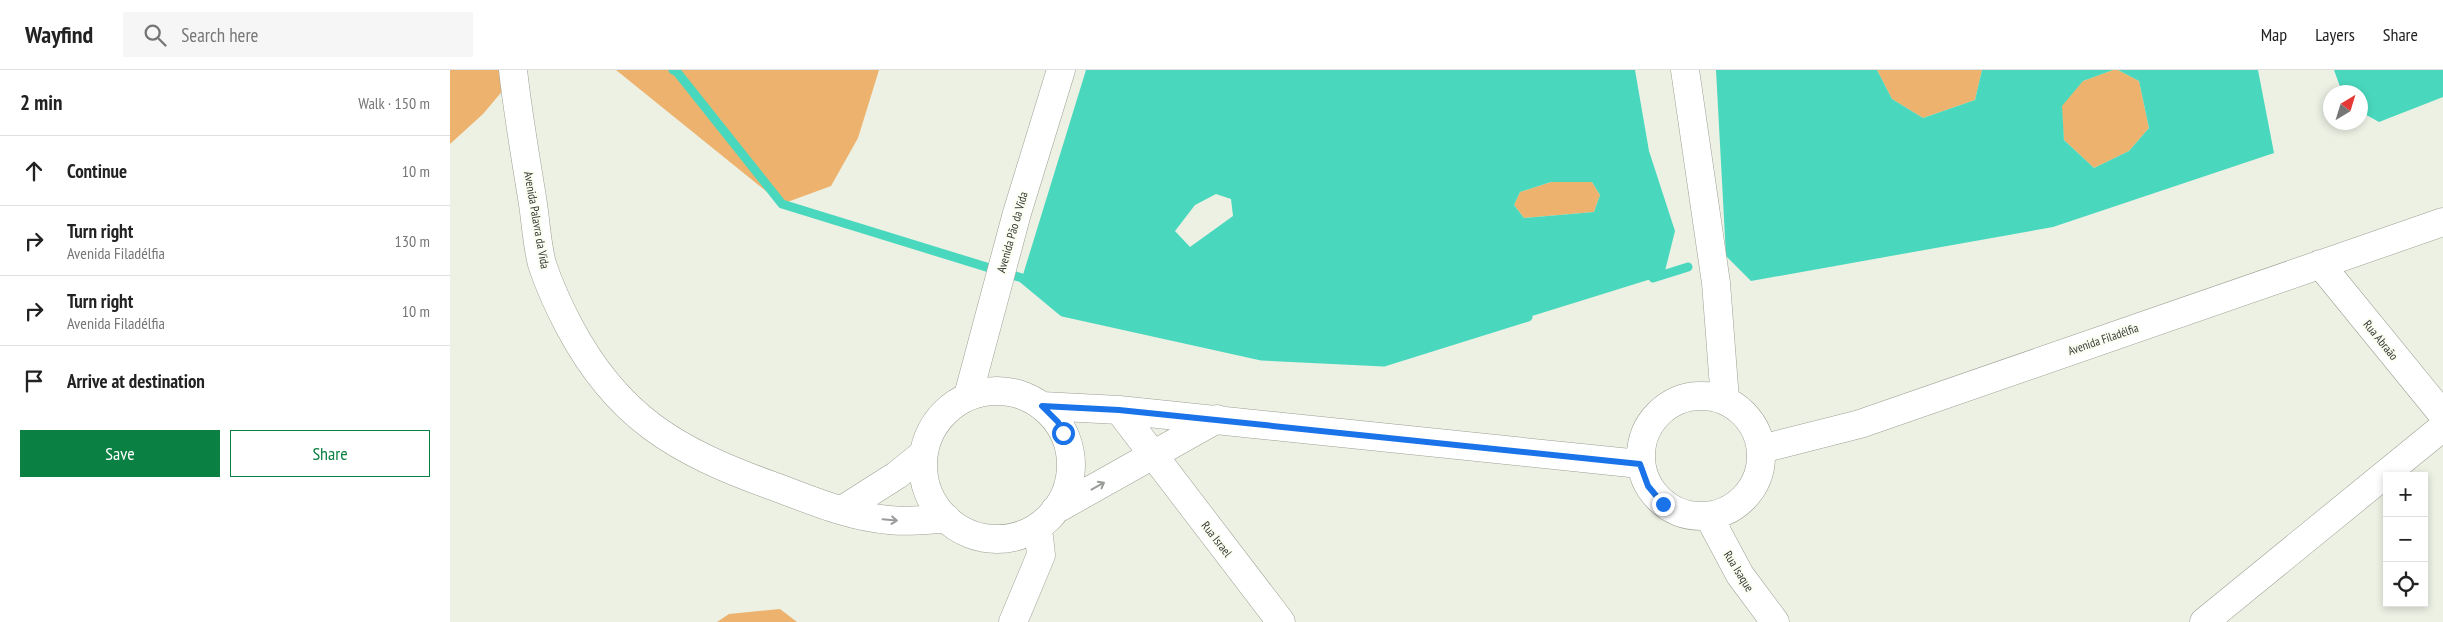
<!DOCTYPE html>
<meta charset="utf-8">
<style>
body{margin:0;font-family:"PT Sans Narrow",sans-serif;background:#f6f6f6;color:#222}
.controls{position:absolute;right:15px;bottom:15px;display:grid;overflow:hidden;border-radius:0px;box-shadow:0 2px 8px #0003}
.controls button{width:45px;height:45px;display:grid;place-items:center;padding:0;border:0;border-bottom:1px solid #e0e0e0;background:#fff;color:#222;font:25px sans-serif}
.compass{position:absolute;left:1873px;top:15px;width:45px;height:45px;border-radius:50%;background:#fff;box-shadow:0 2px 8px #0003;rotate:38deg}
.stop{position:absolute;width:15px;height:15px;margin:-11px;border:4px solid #1a73e8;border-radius:50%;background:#fff}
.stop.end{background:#1a73e8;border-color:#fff;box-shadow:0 1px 5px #0008}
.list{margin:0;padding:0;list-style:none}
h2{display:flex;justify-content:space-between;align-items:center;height:65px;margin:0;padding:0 20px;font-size:21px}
h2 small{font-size:16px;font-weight:400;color:#767676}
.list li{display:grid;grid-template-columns:32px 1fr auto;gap:15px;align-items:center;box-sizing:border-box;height:70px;padding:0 20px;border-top:1px solid #e0e0e0}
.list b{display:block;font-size:19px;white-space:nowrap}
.list p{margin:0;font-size:16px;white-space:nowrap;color:#767676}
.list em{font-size:16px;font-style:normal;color:#767676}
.actions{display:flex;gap:10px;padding:15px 20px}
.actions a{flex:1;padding:11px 0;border:1px solid #0b8043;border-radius:0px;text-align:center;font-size:18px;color:#0b8043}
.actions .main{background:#0b8043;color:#fff}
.icon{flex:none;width:28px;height:28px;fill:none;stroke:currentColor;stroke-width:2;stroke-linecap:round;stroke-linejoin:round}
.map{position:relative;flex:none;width:1993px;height:552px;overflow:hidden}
header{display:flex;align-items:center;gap:30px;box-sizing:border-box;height:70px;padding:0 25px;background:#fff;border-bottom:1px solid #e0e0e0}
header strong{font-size:24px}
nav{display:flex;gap:28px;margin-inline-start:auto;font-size:18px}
.search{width:350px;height:45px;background:#f6f6f6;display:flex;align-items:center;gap:12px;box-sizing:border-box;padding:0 18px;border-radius:0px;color:#767676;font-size:19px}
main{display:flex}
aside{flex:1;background:#fff}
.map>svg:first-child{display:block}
.green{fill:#edb26d}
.water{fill:#49d8bd;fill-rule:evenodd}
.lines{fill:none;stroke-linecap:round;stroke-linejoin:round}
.stream{stroke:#49d8bd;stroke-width:9}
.street-casing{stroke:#9ba093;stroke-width:29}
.street{stroke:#fff;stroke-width:28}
.oneway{stroke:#9a9c99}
.route{stroke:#1a73e8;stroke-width:6}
.labels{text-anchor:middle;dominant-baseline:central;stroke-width:4;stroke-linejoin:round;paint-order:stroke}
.street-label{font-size:12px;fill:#363833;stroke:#f9fef1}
</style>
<header>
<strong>Wayfind</strong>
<div class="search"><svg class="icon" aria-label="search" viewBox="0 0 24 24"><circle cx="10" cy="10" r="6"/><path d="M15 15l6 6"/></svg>Search here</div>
<nav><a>Map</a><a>Layers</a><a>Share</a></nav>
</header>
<main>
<aside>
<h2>2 min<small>Walk · 150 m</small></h2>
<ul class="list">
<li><svg class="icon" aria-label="ahead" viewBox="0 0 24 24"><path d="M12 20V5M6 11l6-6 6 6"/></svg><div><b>Continue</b></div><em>10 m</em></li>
<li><svg class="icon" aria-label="right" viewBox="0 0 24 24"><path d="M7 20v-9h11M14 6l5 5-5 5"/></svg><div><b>Turn right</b><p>Avenida Filadélfia</p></div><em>130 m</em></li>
<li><svg class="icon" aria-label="right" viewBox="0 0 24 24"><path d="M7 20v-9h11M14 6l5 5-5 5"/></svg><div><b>Turn right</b><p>Avenida Filadélfia</p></div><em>10 m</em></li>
<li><svg class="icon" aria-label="arrive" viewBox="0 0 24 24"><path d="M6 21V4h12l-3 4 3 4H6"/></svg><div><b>Arrive at destination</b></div></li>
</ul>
<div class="actions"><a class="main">Save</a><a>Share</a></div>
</aside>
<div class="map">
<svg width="1993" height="552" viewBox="0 0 1993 552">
<rect width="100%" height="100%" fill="#ecf1e4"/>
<!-- green -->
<path class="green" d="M0 0H70L33 44 0 74Z
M166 0H429L408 68 381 116 332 134Z
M1427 0H1532L1525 30 1473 48 1442 29Z
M1663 0H1668L1689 11 1699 58 1679 81 1644 98 1614 70 1611 36 1633 11Z
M1101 112H1142L1150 125 1144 142 1074 148 1064 135 1070 122Z
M330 539 347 552H267L279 544Z"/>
<!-- water -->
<path class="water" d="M636 0H1185L1199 81 1225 161 1214 205 934 292 812 286 613 242 572 208ZM1101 112H1142L1150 125 1144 142 1074 148 1064 135 1070 122ZM766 124 781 129 783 146 740 177 725 161 745 135Z
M1266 0H1427L1442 29 1473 48 1525 30 1532 0H1663L1633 11 1612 36 1614 70 1644 98 1679 81 1699 58 1689 11 1668 0H1808L1824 83 1603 157 1301 211 1276 186Z
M1884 0H1993V27L1929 52 1911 42 1910 22H1892Z"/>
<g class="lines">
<!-- stream -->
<path class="stream" d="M223 0 227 2 332 134 572 208 613 242 812 286 934 292 1078 247
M1203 208 1238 197"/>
<defs>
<path id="street" d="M63 0C68 45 76 90 83 134 86 154 87 175 92 194 99 215 109 237 119 256 167 347 226 381 320 415 359 429 398 447 439 450 458 452 477 450 496 448
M1235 0 1266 213 1275 330
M1870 194 1993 345
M473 395a74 74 0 1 1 148 0a74 74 0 1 1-148 0Z
M1191 386a60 60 0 1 1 120 0a60 60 0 1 1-120 0Z
M518 326 567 143 611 0
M592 336 669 340 1190 394
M669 340 831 552
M1311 379 1410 354 1993 152
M392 440 447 405 473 384
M605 440 767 349
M1259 447 1290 505 1325 552
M563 552 591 485 588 457
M1754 552 1993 357"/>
</defs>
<!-- street casing -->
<use href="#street" class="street-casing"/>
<!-- street -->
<use href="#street" class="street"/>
</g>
<!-- one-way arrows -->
<defs><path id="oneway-shaft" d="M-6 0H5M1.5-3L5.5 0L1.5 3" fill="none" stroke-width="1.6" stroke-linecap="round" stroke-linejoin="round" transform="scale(1.25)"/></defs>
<g class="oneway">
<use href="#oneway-shaft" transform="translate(648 416) rotate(-29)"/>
<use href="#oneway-shaft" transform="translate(440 450) rotate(5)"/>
</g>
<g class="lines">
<!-- route -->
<path class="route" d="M613 363 608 352 592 336 669 340 1190 394 1198 416 1213 434"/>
</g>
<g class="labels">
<!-- street labels -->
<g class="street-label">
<text transform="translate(87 150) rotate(80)">Avenida Palavra da Vida</text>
<text transform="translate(562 162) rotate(-74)">Avenida Pão da Vida</text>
<text transform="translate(1653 269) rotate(-19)">Avenida Filadélfia</text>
<text transform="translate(1931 270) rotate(51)">Rua Abraão</text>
<text transform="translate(767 469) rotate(52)">Rua Israel</text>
<text transform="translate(1289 501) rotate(58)">Rua Isaque</text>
</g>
</g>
</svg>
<div class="controls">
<button>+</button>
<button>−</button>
<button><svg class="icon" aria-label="locate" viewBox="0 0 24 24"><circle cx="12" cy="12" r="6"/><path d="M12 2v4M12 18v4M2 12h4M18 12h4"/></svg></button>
</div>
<svg class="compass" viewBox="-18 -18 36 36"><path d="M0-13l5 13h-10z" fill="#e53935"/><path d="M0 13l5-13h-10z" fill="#767676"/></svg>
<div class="stop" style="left:613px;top:363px"></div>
<div class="stop end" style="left:1213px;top:434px"></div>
</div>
</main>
